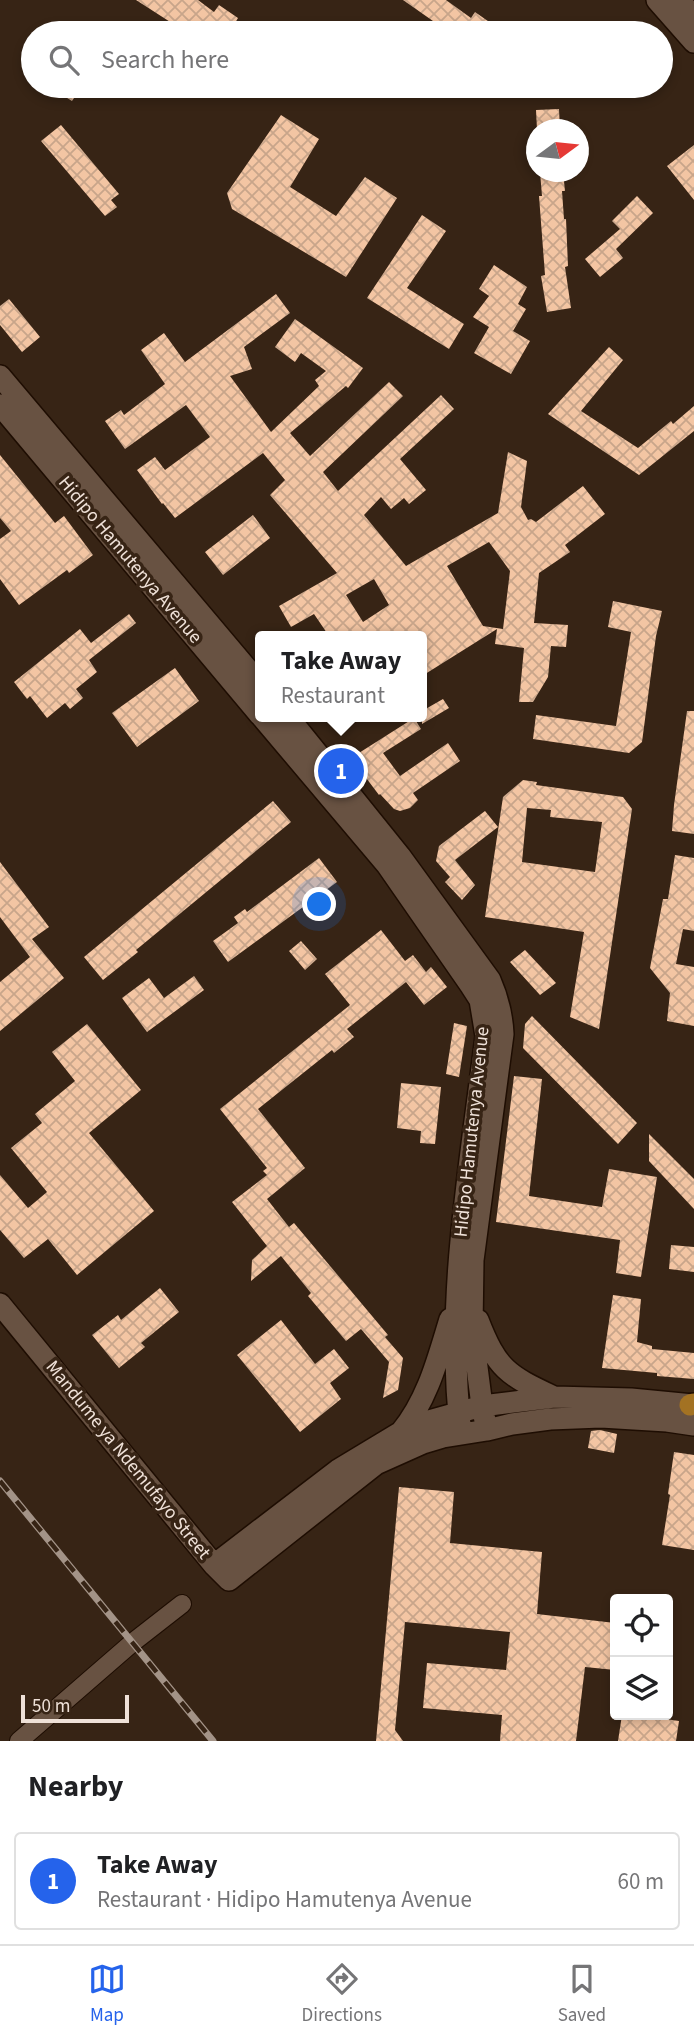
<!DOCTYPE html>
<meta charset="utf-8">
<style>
body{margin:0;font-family:"Source Sans 3",sans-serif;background:#f6f6f6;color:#202124}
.controls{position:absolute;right:21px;bottom:21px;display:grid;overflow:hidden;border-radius:7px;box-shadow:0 4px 10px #0003}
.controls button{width:63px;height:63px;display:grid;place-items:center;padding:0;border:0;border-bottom:2px solid #e0e0e0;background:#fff;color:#202124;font:35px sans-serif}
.compass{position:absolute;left:526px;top:119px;width:63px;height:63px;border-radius:50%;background:#fff;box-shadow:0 4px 10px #0003;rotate:75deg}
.scale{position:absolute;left:21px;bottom:18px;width:108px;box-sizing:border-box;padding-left:7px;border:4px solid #efe1d8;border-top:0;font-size:19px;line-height:24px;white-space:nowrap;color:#efe1d8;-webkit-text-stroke:5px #372415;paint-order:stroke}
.you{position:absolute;left:320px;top:905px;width:24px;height:24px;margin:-18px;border:5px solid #fff;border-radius:50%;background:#1a73e8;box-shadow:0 0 0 10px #1a73e833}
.badge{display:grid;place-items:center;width:46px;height:46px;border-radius:50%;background:#2563eb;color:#fff;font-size:23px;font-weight:700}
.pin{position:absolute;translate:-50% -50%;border:4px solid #fff;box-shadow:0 2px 7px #0006}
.popup{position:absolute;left:255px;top:631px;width:172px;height:91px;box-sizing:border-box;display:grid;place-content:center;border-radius:7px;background:#fff;filter:drop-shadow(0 2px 5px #0005);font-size:23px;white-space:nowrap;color:#757577}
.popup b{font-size:26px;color:#202124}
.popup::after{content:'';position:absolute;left:50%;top:100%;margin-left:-14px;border:14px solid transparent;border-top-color:#fff}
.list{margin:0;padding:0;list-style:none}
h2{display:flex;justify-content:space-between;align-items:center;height:91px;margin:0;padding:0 28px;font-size:30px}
h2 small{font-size:23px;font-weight:400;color:#757577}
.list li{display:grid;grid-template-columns:46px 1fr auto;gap:21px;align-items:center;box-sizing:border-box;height:98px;margin:0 14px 14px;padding:0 14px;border:2px solid #e0e0e0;border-radius:7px}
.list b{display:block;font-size:26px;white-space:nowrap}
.list p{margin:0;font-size:23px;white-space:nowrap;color:#757577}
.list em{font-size:23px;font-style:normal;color:#757577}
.icon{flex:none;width:38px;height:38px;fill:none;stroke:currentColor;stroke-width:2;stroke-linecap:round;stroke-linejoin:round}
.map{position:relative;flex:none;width:694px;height:1741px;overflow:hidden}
.search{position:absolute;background:#fff;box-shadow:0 4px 10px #0003;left:21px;right:21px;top:21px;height:77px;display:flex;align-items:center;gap:18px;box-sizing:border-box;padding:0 24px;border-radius:38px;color:#757577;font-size:26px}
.sheet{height:203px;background:#fff}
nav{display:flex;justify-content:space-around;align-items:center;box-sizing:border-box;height:98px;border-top:2px solid #e0e0e0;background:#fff;font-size:19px;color:#757577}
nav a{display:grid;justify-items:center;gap:4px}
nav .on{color:#2563eb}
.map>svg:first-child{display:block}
.building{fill:url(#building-cross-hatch);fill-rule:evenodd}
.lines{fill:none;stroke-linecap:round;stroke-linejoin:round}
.street-casing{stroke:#1e0d02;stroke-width:20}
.secondary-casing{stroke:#1e0d02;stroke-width:24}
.primary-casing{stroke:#1e0d02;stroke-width:24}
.street{stroke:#685242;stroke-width:18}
.secondary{stroke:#685242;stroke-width:21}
.primary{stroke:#a37223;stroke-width:21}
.rail-casing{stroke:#a39387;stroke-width:7}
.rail{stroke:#372415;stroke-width:4.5;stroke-dasharray:13;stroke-linecap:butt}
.labels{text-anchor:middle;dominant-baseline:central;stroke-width:7;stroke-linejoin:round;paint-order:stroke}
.street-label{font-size:19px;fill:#efe1d8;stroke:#372415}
</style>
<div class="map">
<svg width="694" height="1741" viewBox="0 0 694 1741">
<defs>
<pattern id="building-cross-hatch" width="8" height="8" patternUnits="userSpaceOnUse" patternTransform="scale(1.75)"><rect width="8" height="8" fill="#f3c5a3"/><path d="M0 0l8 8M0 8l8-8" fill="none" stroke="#c8a58a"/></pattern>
</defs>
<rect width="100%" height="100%" fill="#372415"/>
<!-- building -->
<path class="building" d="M136 0H198L214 12 219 5 238 18 235 23 248 33H174L178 27Z
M403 0H446L471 18 475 12 505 33H439L429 26 433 21Z
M48 86H82L72 101Z
M559 109 560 130H537L536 110Z
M281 115 319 139 290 187 336 216 365 177 397 198 346 277 232 209 227 193Z
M61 125 119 194 111 200 117 207 105 216 41 141Z
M694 145V200L667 166Z
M540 172H563L565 191H562L564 219H566L568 266 565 267 571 308 547 312 541 276 545 275 539 196H542Z
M637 196 653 213 616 249 623 258 600 277 585 259 620 229 612 221Z
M422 215 446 231 407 288 464 324 449 349 367 298Z
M494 265 527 287 518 304 526 309 513 331 530 341 511 374 474 353 489 327 473 317 489 296 479 289Z
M276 294 290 313 244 347 252 369 230 376 271 432 319 386 315 380 326 371 301 353 295 362 275 347 295 319 363 368 348 388 346 386 290 433 310 456 389 382 403 396 323 472 338 491 441 395 454 409 400 459 426 490 409 504 404 498 391 509 381 497 364 515 406 566 498 513 508 452 527 461 521 507 528 520 531 519 536 522 583 486 605 514 565 545 570 552 539 573 534 623 568 625 566 647 551 646 548 677 533 702H519L524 648 495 644 497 629 422 676V636H329L314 614 291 627 279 606 337 573 270 495 285 480 263 453 175 518 163 503 162 504 137 470 155 457 165 470 210 437 186 405 125 449 105 421 121 410 124 415 165 384 141 350 164 333 185 362ZM489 542 510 571 503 629 483 626 447 566ZM374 579 389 605 363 622 346 595Z
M9 299 40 337 22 352 0 325V306Z
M609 347 623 360 581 411 638 448 671 421 673 424 694 406V431L639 475 548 414Z
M0 455 55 523 64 516 93 555 69 573 67 570 19 605 0 579V539L11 531 0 518Z
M253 515 270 538 223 575 205 552Z
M613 601 662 611 656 636 642 742 629 753 533 739 536 715 616 726 631 632 608 627Z
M129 614 136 623 89 660 97 672 76 689 83 698 70 709 65 703 47 718 30 696 27 699 14 682 80 629 91 643Z
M175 668 199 701 137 747 112 713Z
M443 699 449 708 422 724V711Z
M687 711H694V834L672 831 674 805Z
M414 718 421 729 383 753 400 776 448 743 460 761 413 793 418 800 410 808 400 811 394 809 380 794 379 795 351 758Z
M523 780 537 782 536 785 623 797 632 809 599 1029 570 1017 584 932 485 917 503 797ZM527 808 551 810 550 817 602 822 595 872 522 862Z
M273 801 291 822 136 950 138 952 103 980 84 957Z
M485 811 498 827 455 860 475 885 462 900 445 882 450 877 436 861 439 846Z
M675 855 694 858V931L683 929 676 964 694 967V1026L667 1021 670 993 650 968 663 899H668Z
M319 858 337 882 228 962 213 941 238 923 234 917 245 909 247 912Z
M0 862 49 927 32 939 64 978 0 1031V982L30 957 0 917Z
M381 930 405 961 413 955 426 972 431 967 447 987 424 1005 406 982 347 1029 354 1037 334 1053 332 1050 258 1109 305 1168 267 1199 289 1227 294 1223 388 1335 385 1337 403 1358 398 1390 383 1398 389 1362 361 1329 346 1341 308 1296 311 1293 281 1256 251 1281 252 1260 267 1246 232 1202 267 1175 263 1171 267 1168 220 1109 350 1005 325 974Z
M301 941 317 959 305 970 289 951Z
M525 950 556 983 540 995 510 962Z
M194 976 204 990 147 1032 122 998 149 978 164 998Z
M532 1016 637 1123 618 1144 523 1048 525 1024Z
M454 1023 467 1026 459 1077 446 1074Z
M87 1024 141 1090 89 1133 154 1211 77 1275 48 1239 24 1258 0 1230V1175L28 1208 47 1192 11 1148 42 1123 35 1114 75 1081 52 1052Z
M514 1076 542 1079 529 1196 602 1207 609 1169 657 1177 641 1277 616 1273 620 1240 496 1222Z
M401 1083 441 1087 435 1144 420 1143 421 1131 397 1128Z
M649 1134 694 1179V1209L649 1161Z
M671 1245 694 1247V1272L669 1269Z
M160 1288 179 1312 141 1343 145 1347 119 1368 92 1335 118 1315 121 1320Z
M613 1295 641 1299 637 1342 652 1346V1349L694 1353V1379L657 1376V1373L602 1368Z
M281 1320 315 1364 334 1349 349 1368 330 1383 341 1399 300 1432 237 1355Z
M600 1430 617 1434 614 1453 588 1448 591 1431Z
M674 1452 694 1455V1550L662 1545 670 1495 668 1494Z
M399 1487 454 1492 450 1543 542 1552 537 1614 615 1623V1670L585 1667 576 1741H500L502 1715 423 1708 427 1663 506 1670 510 1632 405 1622 395 1730 403 1741H376Z
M622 1715H638L679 1721 676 1741H618Z"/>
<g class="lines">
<defs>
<path id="street" d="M19 1741 132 1643 182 1604"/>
<path id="secondary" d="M657 0 694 42
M679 0 694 17
M0 376 260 684
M0 405 260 715
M262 717 387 865 471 986 480 1000 486 1036C470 1168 445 1301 461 1434
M288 717 400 856 490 980C498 998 502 1014 503 1034L473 1260 472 1328 482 1406 487 1430
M0 1304 214 1565 229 1580 376 1464 423 1443 443 1437 487 1430 512 1424 550 1419 601 1417 667 1421 694 1425
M478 1320C497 1369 507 1375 554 1397
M401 1432C428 1399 438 1358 450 1319
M214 1565 338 1470 401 1432 425 1422 482 1406 554 1397 631 1399 694 1405"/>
<path id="primary" d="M690 1405 694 1404"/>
</defs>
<!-- street casing -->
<use href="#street" class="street-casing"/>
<!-- secondary casing -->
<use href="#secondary" class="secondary-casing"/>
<!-- primary casing -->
<use href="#primary" class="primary-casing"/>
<!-- street -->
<use href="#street" class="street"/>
<!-- secondary -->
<use href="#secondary" class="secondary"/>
<!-- primary -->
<use href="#primary" class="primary"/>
<defs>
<path id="rail" d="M0 1481 213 1741"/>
</defs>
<!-- rail casing -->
<use href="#rail" class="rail-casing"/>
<!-- rail -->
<use href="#rail" class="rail"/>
</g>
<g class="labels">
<!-- street labels -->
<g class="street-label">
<text transform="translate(130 560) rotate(50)">Hidipo Hamutenya Avenue</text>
<text transform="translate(472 1132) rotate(-84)">Hidipo Hamutenya Avenue</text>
<text transform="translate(128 1460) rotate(51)">Mandume ya Ndemufayo Street</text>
</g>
</g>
</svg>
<div class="controls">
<button><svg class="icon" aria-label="locate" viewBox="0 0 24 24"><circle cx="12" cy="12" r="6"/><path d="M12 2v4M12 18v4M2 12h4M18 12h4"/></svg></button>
<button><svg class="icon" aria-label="layers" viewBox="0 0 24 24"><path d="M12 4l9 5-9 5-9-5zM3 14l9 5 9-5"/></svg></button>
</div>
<svg class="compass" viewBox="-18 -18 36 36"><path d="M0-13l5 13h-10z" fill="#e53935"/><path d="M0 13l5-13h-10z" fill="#757577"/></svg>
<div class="scale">50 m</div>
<div class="you"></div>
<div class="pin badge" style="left:341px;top:771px">1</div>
<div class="popup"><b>Take Away</b>Restaurant</div>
<div class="search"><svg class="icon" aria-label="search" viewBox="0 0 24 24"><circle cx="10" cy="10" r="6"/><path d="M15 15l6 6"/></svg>Search here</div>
</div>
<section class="sheet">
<h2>Nearby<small></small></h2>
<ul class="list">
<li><span class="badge">1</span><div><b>Take Away</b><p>Restaurant · Hidipo Hamutenya Avenue</p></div><em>60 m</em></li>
</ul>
</section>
<nav>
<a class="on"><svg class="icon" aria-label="map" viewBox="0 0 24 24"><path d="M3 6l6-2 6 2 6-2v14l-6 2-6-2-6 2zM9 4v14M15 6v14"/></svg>Map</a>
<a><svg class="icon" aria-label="directions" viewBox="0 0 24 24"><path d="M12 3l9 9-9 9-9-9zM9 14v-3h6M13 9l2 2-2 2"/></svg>Directions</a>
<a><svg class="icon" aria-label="saved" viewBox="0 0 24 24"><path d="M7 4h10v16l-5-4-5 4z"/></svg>Saved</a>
</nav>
